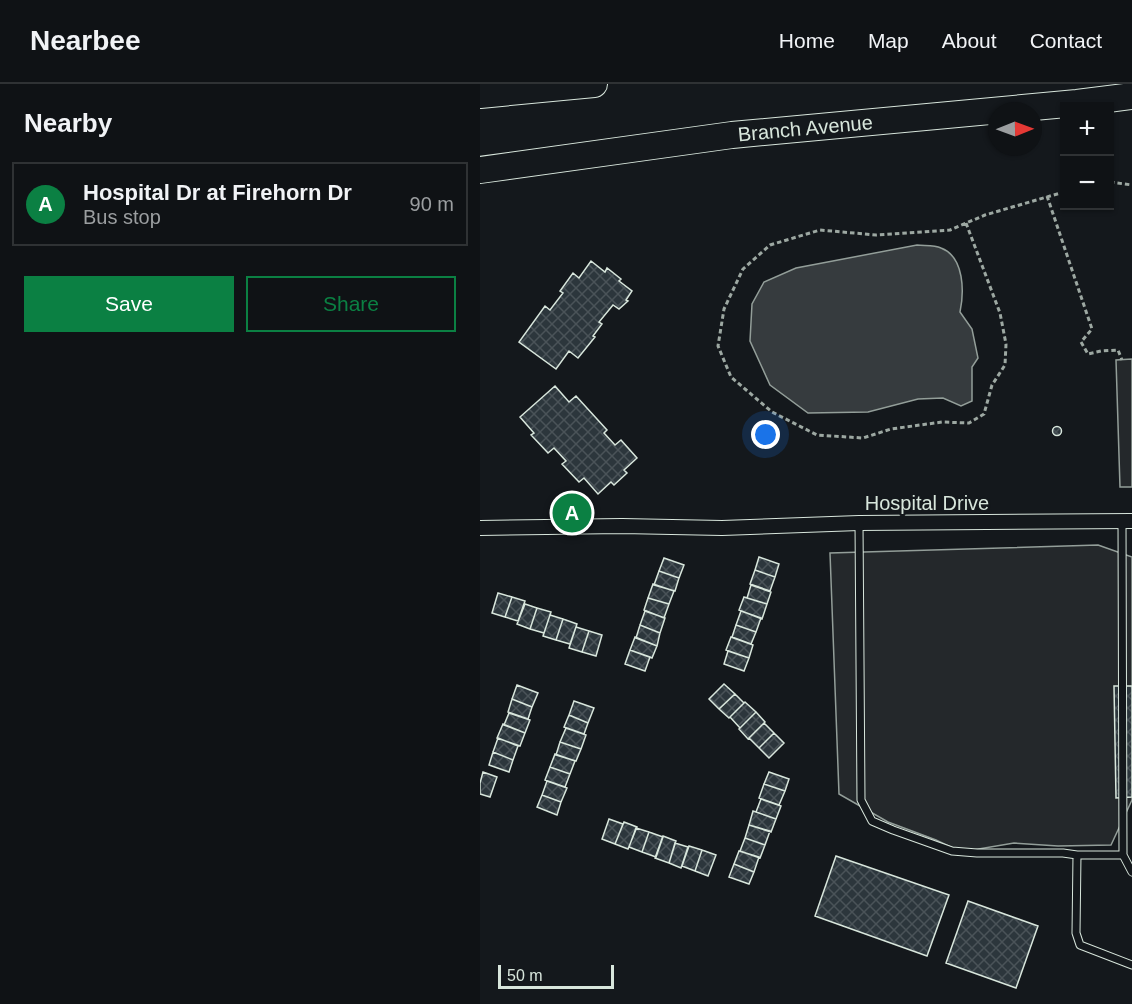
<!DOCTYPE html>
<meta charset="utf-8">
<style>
body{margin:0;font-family:Arial,sans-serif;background:#181b1e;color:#f1f3f6}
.controls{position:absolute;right:18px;top:18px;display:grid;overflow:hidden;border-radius:0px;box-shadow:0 2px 4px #0004}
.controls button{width:54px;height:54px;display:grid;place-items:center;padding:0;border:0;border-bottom:2px solid #2f3234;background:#0f1215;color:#f1f3f6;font:30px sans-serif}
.compass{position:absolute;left:508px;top:18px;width:54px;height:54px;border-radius:50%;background:#0f1215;box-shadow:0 2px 4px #0004;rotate:89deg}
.scale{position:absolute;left:18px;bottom:15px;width:116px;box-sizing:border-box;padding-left:6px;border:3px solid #d8e6dc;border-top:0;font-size:16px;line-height:21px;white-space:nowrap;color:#d8e6dc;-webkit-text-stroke:4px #14181c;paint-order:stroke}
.you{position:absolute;left:286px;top:351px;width:21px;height:21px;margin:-15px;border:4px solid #fff;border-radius:50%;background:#1a73e8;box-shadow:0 0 0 9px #1a73e833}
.badge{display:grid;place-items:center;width:39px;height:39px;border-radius:50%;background:#0b8043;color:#fff;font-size:20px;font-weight:700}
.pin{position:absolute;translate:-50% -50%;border:3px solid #fff;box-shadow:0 2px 6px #0006}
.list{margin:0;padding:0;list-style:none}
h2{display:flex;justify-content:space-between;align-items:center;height:78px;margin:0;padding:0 24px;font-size:26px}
h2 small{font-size:20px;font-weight:400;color:#9b9ea0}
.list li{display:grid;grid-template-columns:39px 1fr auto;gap:18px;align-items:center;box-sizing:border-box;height:84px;margin:0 12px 12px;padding:0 12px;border:2px solid #2f3234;border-radius:0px}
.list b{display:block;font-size:22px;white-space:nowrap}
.list p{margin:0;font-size:20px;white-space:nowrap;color:#9b9ea0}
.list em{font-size:20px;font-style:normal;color:#9b9ea0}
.actions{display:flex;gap:12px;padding:18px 24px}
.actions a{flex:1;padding:14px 0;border:2px solid #0b8043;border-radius:0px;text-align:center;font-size:21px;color:#0b8043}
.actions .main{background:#0b8043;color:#fff}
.map{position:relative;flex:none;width:652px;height:920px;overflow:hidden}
header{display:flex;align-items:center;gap:36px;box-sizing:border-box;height:84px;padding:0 30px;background:#0f1215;border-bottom:2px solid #2f3234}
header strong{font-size:28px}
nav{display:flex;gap:33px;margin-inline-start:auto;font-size:21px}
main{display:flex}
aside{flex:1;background:#0f1215}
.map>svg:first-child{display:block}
.parking{fill:#24282b;stroke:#939e99;stroke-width:1.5}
.water{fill:#363b3e;stroke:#939e99;stroke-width:1.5}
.building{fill:url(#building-cross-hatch);stroke:#d8e6dc;stroke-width:1.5}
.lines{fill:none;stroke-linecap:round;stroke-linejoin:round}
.lane-casing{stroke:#d8e6dc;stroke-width:9}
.street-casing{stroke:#d8e6dc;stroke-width:16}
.highway-casing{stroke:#d8e6dc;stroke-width:28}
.path{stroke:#9da8a2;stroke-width:3;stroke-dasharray:4.5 3;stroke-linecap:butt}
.lane{stroke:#14181c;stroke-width:7}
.street{stroke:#14181c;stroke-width:14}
.highway{stroke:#14181c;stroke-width:26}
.labels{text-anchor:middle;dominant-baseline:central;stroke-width:4.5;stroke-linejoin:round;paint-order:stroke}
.street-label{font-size:20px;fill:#d8e6dc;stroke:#14181c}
</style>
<header>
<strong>Nearbee</strong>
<nav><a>Home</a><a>Map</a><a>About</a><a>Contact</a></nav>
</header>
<main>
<aside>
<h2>Nearby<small></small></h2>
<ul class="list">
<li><span class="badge">A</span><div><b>Hospital Dr at Firehorn Dr</b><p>Bus stop</p></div><em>90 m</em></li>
</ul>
<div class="actions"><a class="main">Save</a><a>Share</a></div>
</aside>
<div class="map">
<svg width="652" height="920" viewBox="0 0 652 920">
<defs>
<pattern id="building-cross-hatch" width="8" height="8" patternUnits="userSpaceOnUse" patternTransform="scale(1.5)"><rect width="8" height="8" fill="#2c363c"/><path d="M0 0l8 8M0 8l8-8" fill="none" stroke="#4a5358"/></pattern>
</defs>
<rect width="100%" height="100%" fill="#14181c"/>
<!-- parking -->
<path class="parking" d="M652 275V403H640L636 276Z
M618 461 652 473V716L631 761 578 762 534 759 481 768 456 756 408 738 359 710 350 469Z"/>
<!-- water -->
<path class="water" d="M437 161C444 162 454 161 461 164 485 173 484 209 480 228L492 245 498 274 492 283V317L481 322 463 314 438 315 388 328 328 329 290 301 270 257 272 220 284 198 316 184Z"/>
<!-- building -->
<path class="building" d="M111 177 125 188 127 184 141 195 139 197 152 207 146 216 148 217 139 225 133 221 119 238 122 240 113 252 115 253 98 274 89 267 76 285 39 258 65 222 70 226 83 209 80 207 93 189 99 194Z
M75 302 89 318 96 312 127 346 124 349 135 361 141 356 157 374 144 386 147 389 134 401 131 398 118 410 104 394 99 398 82 380 86 377 74 364 68 369 51 351 54 349 40 333Z
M572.5 347a4.5 4.5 0 1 1 9 0a4.5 4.5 0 1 1-9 0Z
M279 473 299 480 295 493 275 486Z
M184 474 204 481 199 494 179 487Z
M275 486 295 493 290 507 270 500Z
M179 487 199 494 195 507 174 501Z
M173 500 194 507 189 520 168 514Z
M271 501 291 508 287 520 267 514Z
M18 509 32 513 25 533 12 529Z
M32 513 45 517 38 537 25 533Z
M264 513 287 520 282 535 259 526Z
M168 514 189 520 184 534 164 526Z
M45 520 57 524 50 545 37 540Z
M57 524 71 528 64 549 50 545Z
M165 527 185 534 180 549 160 541Z
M261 527 281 534 276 548 256 541Z
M70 531 83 535 76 556 63 552Z
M83 535 97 540 90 560 76 556Z
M160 541 180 549 177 562 156 554Z
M256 541 276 548 271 560 252 553Z
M96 543 109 547 102 568 89 564Z
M109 547 122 551 116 572 102 568Z
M155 553 177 562 172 574 150 566Z
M251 553 273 561 269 574 246 566Z
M150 566 170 573 165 587 145 580Z
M248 567 269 574 264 587 244 580Z
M244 600 255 610 239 625 229 615Z
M37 601 58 609 52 623 32 615Z
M634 602H652V713L636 714Z
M255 610 264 619 249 634 239 625Z
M32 615 52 623 48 635 28 628Z
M94 617 114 624 108 639 89 631Z
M265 618 276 628 260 644 250 633Z
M276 628 285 638 268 655 259 645Z
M29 629 50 636 45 649 24 641Z
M89 631 108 639 104 650 84 643Z
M284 639 294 649 279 664 269 654Z
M23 640 45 649 40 662 17 654Z
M86 644 106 651 101 665 80 658Z
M294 649 304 659 289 674 279 664Z
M18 654 38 662 33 676 13 668Z
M80 658 101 665 96 677 76 671Z
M13 668 33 676 29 688 9 681Z
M75 670 95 677 90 690 70 683Z
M70 683 90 690 85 703 65 696Z
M3 688 17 693 10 713 0 710V699Z
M289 688 309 695 305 707 284 700Z
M67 697 87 704 81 718 62 711Z
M284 700 305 707 299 721 279 714Z
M62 711 81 718 77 731 57 723Z
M281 715 301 722 296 735 276 728Z
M273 727 296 735 291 748 269 741Z
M129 735 143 740 135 760 122 755Z
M144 738 157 743 148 765 135 760Z
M269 741 290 747 285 761 265 754Z
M156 744 169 748 162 768 149 763Z
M169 748 183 753 176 773 162 768Z
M183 752 196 757 189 779 175 774Z
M265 754 285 761 280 774 260 767Z
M195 759 208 763 201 784 189 779Z
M209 762 222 766 215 787 202 782Z
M222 766 236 771 228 792 215 787Z
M259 767 279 773 274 788 254 780Z
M356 772 469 811 447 872 335 832Z
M254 780 274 788 269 800 249 793Z
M488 817 558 842 536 904 466 879Z"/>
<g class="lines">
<defs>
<path id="lane" d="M642 438 643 771 652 788
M379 439 381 716 392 737 413 746 472 767 497 769H583L597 771H643
M597 771 596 849 600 861 652 881"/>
<path id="street" d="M0 444 142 442 242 444 379 439 652 437"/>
<g id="highway">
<path d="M0 11 114 0"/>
<path id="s1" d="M0 86 252 51 597 19 652 12"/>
</g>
</defs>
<!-- lane casing -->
<use href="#lane" class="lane-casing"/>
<!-- street casing -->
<use href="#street" class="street-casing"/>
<!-- highway casing -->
<use href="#highway" class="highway-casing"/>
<!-- path -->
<path class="path" d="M630 98 652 101
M567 112 612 245 601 258 608 270 621 267 638 266 642 276
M486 139 520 229 526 260 525 281 512 301 504 330 489 339 462 338 411 345 383 354 337 351 292 328 251 293 238 262 244 225 263 185 290 161 340 146 396 151 470 146 505 131 584 108"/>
<!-- lane -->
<use href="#lane" class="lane"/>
<!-- street -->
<use href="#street" class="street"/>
<!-- highway -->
<use href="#highway" class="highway"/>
</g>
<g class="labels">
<!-- street labels -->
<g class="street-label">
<text stroke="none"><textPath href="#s1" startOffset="328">Branch Avenue</textPath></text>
<text x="447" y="419">Hospital Drive</text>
</g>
</g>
</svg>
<div class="controls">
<button>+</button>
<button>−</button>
</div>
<svg class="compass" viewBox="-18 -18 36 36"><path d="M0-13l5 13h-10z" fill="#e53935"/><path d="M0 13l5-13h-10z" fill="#9b9ea0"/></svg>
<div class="scale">50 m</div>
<div class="you"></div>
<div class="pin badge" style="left:92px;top:429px">A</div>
</div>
</main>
